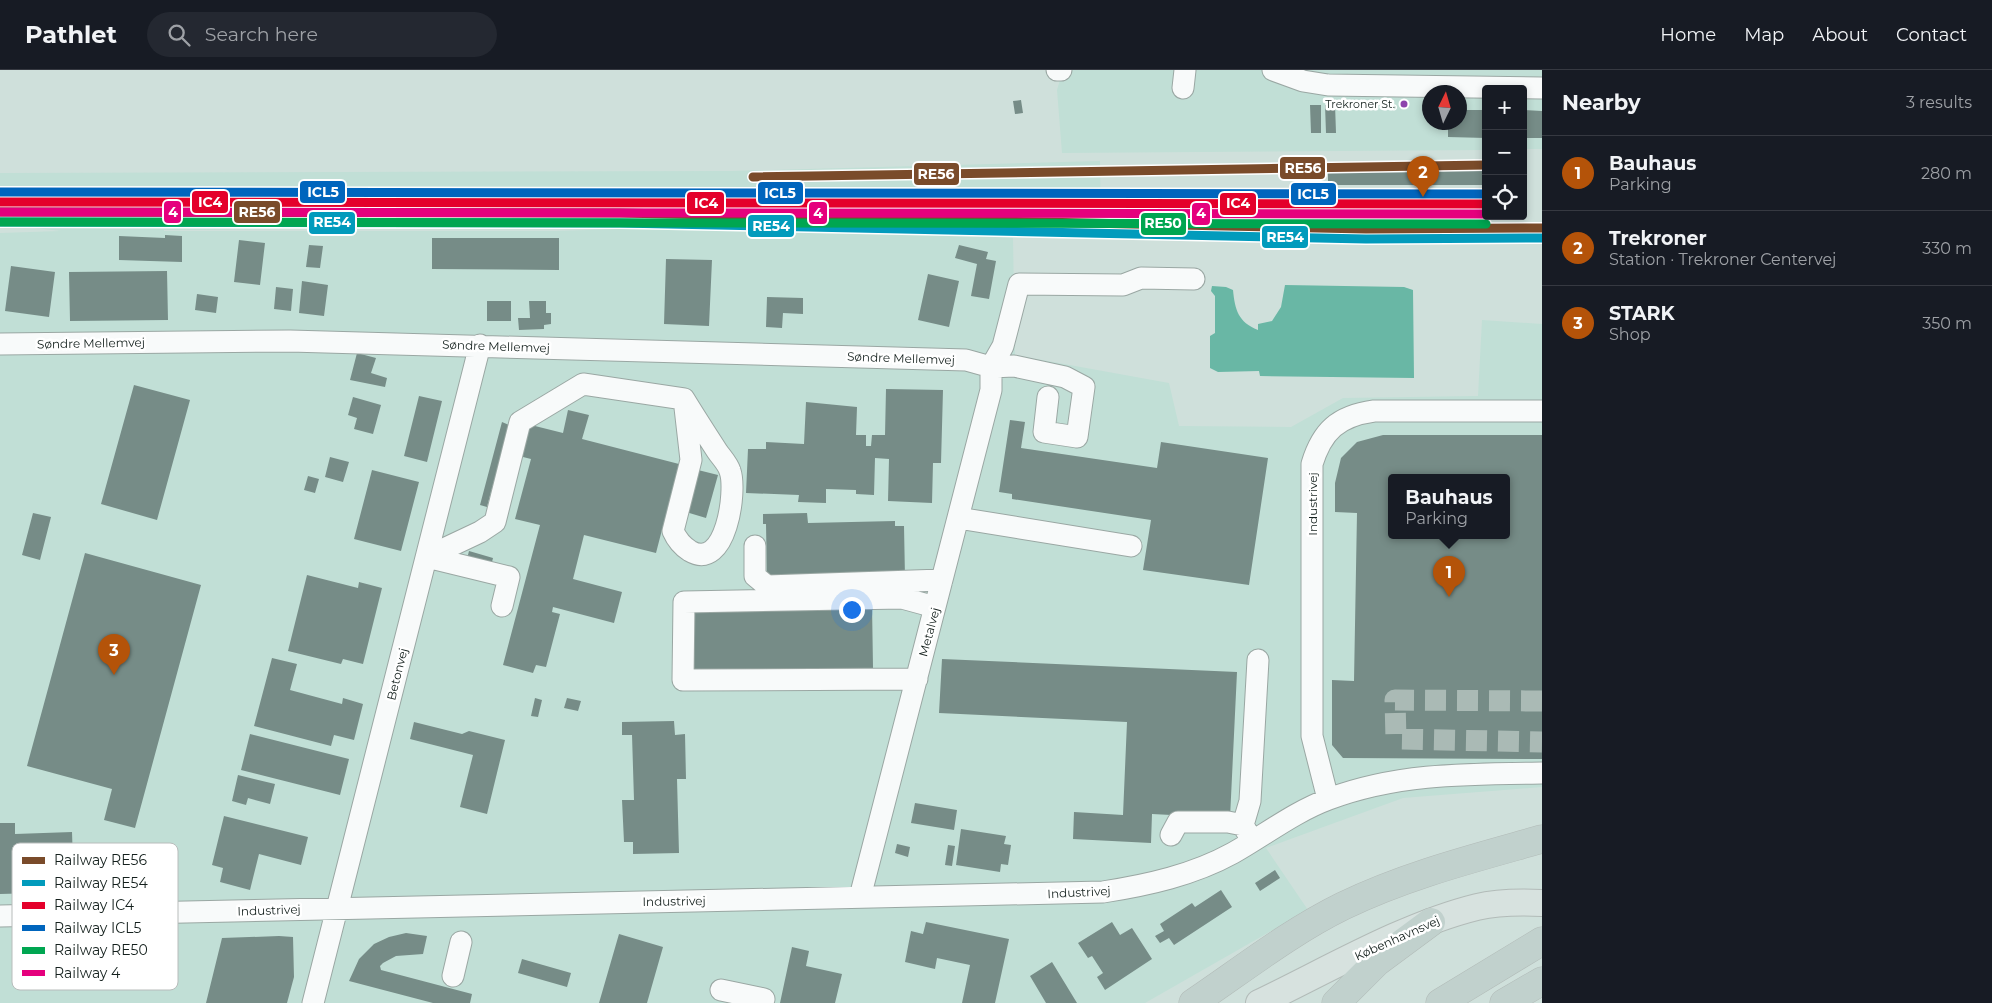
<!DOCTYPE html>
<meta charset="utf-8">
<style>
body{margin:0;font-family:Montserrat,sans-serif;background:#242831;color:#f1f3f6}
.controls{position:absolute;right:15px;top:15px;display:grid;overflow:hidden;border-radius:5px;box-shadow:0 2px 8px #0003}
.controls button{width:45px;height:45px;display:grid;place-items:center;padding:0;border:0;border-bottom:1px solid #363941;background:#171b24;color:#f1f3f6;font:25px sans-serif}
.compass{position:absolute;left:1422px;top:15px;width:45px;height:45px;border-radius:50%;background:#171b24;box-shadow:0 2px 8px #0003;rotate:5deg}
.you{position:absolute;left:851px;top:539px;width:18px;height:18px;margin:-12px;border:4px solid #fff;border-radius:50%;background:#1a73e8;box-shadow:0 0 0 8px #1a73e833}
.badge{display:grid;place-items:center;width:32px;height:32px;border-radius:50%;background:#b45309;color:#fff;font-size:16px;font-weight:700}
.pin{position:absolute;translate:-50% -41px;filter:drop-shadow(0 1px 2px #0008)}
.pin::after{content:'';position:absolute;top:26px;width:18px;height:15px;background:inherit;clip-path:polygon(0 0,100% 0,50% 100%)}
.popup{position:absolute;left:1388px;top:404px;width:122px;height:65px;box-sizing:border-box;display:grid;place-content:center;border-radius:5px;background:#171b24;filter:drop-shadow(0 1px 4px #0005);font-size:16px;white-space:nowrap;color:#9ea1a6}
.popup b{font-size:19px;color:#f1f3f6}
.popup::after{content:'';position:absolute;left:50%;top:100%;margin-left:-10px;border:10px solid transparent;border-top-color:#171b24}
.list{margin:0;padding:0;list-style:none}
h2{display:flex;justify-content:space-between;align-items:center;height:65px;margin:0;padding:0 20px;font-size:21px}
h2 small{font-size:16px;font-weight:400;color:#9ea1a6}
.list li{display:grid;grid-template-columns:32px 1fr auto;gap:15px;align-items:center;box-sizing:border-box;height:75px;padding:0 20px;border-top:1px solid #363941}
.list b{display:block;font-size:19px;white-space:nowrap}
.list p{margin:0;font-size:16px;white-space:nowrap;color:#9ea1a6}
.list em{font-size:16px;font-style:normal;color:#9ea1a6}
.icon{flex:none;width:28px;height:28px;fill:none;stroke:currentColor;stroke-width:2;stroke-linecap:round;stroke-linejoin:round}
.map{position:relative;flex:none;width:1542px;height:933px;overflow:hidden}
header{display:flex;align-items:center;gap:30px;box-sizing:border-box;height:70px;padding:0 25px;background:#171b24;border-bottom:1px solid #363941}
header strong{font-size:24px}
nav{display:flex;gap:28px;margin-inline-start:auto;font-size:18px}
.search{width:350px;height:45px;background:#242831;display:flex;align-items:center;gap:12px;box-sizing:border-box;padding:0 18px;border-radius:28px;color:#9ea1a6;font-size:19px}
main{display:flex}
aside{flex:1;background:#171b24}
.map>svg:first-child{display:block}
.built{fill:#c1dfd6;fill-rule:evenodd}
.water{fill:#69b7a5}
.building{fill:#768c87;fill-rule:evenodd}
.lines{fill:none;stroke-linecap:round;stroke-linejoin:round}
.minor-tunnel{stroke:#aabab5;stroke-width:21;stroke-dasharray:21 11;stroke-linecap:butt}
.minor-casing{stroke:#9aa7a3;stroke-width:23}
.major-casing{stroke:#b2bbb8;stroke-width:28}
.highway-casing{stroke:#b2bbb8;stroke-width:29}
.minor{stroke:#f8fafa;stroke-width:21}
.major{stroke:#d7e2df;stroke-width:26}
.highway{stroke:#c1d1cd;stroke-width:28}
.rail-1-casing{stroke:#fff;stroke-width:12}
.rail-2-casing{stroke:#fff;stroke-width:12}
.rail-3-casing{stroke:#fff;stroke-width:12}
.rail-4-casing{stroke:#fff;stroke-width:12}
.rail-5-casing{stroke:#fff;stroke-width:12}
.rail-6-casing{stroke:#fff;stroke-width:12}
.rail-1{stroke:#7a4b2a;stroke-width:9}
.rail-2{stroke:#029bbc;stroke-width:9}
.rail-3{stroke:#e4002b;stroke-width:9}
.rail-4{stroke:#0065bd;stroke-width:9}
.rail-5{stroke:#00a651;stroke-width:9}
.rail-6{stroke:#e5007d;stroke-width:9}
.bus-dot{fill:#8e44ad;stroke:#fff;stroke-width:2}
.labels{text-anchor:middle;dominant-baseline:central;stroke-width:5;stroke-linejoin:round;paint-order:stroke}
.bus-label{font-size:11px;fill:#14201d;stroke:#fff;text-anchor:end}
.street-label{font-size:12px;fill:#14201d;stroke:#fff}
.key{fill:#fff;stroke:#b8bcbb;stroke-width:1}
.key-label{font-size:14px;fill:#14201d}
.line-badge{stroke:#fff;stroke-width:2}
.badge-label{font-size:14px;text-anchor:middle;font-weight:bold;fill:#fff}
</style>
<header>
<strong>Pathlet</strong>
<div class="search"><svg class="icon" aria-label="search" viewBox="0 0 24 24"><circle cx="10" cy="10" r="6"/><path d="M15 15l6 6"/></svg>Search here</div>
<nav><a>Home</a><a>Map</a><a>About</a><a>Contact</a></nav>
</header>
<main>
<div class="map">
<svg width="1542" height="933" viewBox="0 0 1542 933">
<rect width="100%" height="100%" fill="#cfe0db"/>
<!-- built -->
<path class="built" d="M1063 0H1542V79H1523V19H1486V80L1062 83 1057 20ZM1430 22H1460V52H1430Z
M1100 91 1101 165 1013 168 1015 285 1169 313 1179 356 1291 357 1343 328 1478 326 1482 250 1542 254V717L1403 728 1266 778 1308 840 1145 933H0V163L61 161 0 154V103L731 101ZM714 156 556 161H164V160ZM1392 408H1506V466H1392Z"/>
<!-- water -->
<path class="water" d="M1285 215 1404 217 1413 220 1414 308 1260 306 1259 301 1218 302 1210 298V266L1215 263V226L1211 221 1212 216 1226 217 1233 220C1235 240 1238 252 1258 260V254L1272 251 1281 237Z"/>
<!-- building -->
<path class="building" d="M1021 30 1023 43 1015 44 1013 31Z
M1335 34 1336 63H1326L1325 35Z
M1310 35H1321V63H1311Z
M1460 40H1486V68L1448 67V52H1460Z
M1523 40 1542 41V68H1523Z
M1328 101H1483V115H1328Z
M1328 139 1484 140 1483 153H1328Z
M165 165 182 166V192L119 190V166L165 168Z
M432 168H559V200L432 199Z
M239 170 265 173 260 215 234 212Z
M309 175 323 176 320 198 306 197Z
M959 175 988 182 986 189 996 191 989 229 971 226 977 194 955 188Z
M666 189 712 190 709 256 664 254Z
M11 196 55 202 49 247 5 241Z
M167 201 168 250 70 251 69 202Z
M928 204 959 211 949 257 918 250Z
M302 211 328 215 324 246 299 243Z
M276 217 293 219 291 241 274 239Z
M197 224 218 227 216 243 195 240Z
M767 227 803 228V244L783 243 782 258 766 257Z
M487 231H511V251H487Z
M529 231H546V243H551V254L544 255V259L519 260 518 248H530Z
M357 283 376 288 371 303 387 308 385 317 350 310Z
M134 315 190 330 157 450 101 434Z
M886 319 943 320 941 393H933L932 433 888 431 889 389 875 388 874 425 856 424V420L826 419V433L798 432 799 425 746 423 748 379H766V372L804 374 806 332 857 337 856 365H866V376H871L872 365H885Z
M419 326 442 331 427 392 404 386Z
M353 327 381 335 373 364 354 359 357 348 348 345Z
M568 340 589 345 582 369 679 394 656 483 584 465 573 509 622 522 614 553 553 537 552 542 560 544 546 597 536 595 533 603 503 595 540 455 515 449 531 389 519 386 527 354 563 363Z
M1010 350 1025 352 1021 378 1157 398 1161 372 1268 388 1249 515 1143 500 1151 450 1012 429V424L999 422Z
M502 352 509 355 487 437 480 435Z
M1383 365H1542V689L1343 688 1332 675V610L1354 611 1357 443 1335 442V413L1341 388 1357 372ZM1392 408H1506V466H1392Z
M330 387 349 392 343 412 325 407Z
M372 400 419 412 401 481 354 469Z
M698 400 718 405 706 448 686 442Z
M308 406 319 409 315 423 304 420Z
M33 443 51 447 40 490 22 485Z
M807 443 808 453 895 451V456H904L905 508 767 510 766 454H763V444Z
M469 481 493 488 491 496 467 489Z
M85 483 201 515 135 758 104 750 112 719 27 696Z
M307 505 358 518 359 512 382 518 363 594 343 589 341 594 288 581Z
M872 534 873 598 694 601 693 536Z
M272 588 297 594 290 620 342 634 343 628 363 634 354 670 334 665 331 676 254 656Z
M942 589 1237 602 1230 748 1152 744 1151 773 1073 769 1074 742 1123 745 1127 652 939 643Z
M535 628 542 630 538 647 531 646Z
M567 628 581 631 578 641 564 638Z
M674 651 675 665 685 664 686 709H677L679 783 633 784V772H624L622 730H634L632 665H622V652Z
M414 652 462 664 469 661 505 670 487 744 460 737 473 685 410 669Z
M250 664 349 689 340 725 241 700Z
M238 705 275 714 270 734 248 728 246 735 232 731Z
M915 733 957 740 954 760 911 753Z
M224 746 308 767 301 795 259 784 250 820 220 812 223 798 212 795Z
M0 753H15V764L72 762 74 822 0 824Z
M961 759 1006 766 1004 774 1011 775 1008 795 1001 794 1000 802 956 795Z
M897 774 910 777 908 787 895 783Z
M948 775 955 776 952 796 945 795Z
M1275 800 1280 808 1260 821 1255 813Z
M1221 820 1232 837 1174 875 1169 868 1160 873 1155 866 1164 861 1160 854 1192 833 1195 837Z
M926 852 1009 869 995 933H962L970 895 937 888 935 899 905 892 911 861 923 864Z
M1112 852 1120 865 1132 858 1152 889 1105 920 1097 907 1103 903 1092 886 1088 888 1078 873Z
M406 863 427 866 423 884 396 886 383 893 380 896 381 900 472 924 470 933H433L349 911 359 889 374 874 389 867Z
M619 864 663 877 647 933H599Z
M279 866 293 867 294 907 287 933H206L222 868Z
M792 877 809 881 806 896 842 904 835 933H780Z
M522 889 571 903 567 917 518 903Z
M1052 892 1077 933H1046L1030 906Z"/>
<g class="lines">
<!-- minor-tunnel -->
<path class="minor-tunnel" d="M1542 631 1395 630 1396 669 1542 672"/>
<defs>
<path id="minor" d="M1057 0H1061
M1273 0 1303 11 1328 15 1542 18
M1183 18 1185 0
M0 274 290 271 966 290 991 297 1014 296 1065 307 1084 317 1077 367 1044 362 1048 327
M991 297 1003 276 1019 214 1123 215 1141 208 1194 209
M958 448 1131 476
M755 476V506L767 516 942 510
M502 536 509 507 427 487 480 462 495 452 520 352 583 314 684 329C695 347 706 364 717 381 721 387 728 394 730 401 737 421 726 502 690 481 682 476 677 470 673 461L691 390 684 329
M917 609 683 610 684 532 902 528 935 537
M1328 729 1312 666V394C1322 361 1338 346 1374 341H1542
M1171 765 1178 752H1228L1243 755
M1252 771 1243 755 1250 731 1258 590
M860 827 991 320V297
M0 846 1103 822C1148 815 1193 805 1233 783 1265 765 1294 742 1329 729 1398 703 1469 704 1542 703
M453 906 461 872
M721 920 764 929
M313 933 480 275"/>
<path id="major" d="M1259 933C1328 900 1404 855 1477 837 1498 832 1521 832 1542 833"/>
<path id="highway" d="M1193 933C1242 900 1290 862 1343 836 1407 805 1475 788 1542 769
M1336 933 1377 892 1431 852
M1440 933 1542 871
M1504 933 1542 911"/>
</defs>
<!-- minor casing -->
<use href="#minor" class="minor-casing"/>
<!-- major casing -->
<use href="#major" class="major-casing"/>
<!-- highway casing -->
<use href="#highway" class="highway-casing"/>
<!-- minor -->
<use href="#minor" class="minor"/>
<!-- major -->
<use href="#major" class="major"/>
<!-- highway -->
<use href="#highway" class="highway"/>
<defs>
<path id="rail-1" d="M753 107 1486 95
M0 142 620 143 1366 159 1542 158"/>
<path id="rail-2" d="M0 152 620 153 1366 169 1542 168"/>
<path id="rail-3" d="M0 132 1486 134"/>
<path id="rail-4" d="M0 122 1486 124"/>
<path id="rail-5" d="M0 152 1486 154"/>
<path id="rail-6" d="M0 142 1486 144"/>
</defs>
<!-- rail-1 casing -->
<use href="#rail-1" class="rail-1-casing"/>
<!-- rail-2 casing -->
<use href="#rail-2" class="rail-2-casing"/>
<!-- rail-3 casing -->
<use href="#rail-3" class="rail-3-casing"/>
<!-- rail-4 casing -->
<use href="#rail-4" class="rail-4-casing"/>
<!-- rail-5 casing -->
<use href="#rail-5" class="rail-5-casing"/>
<!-- rail-6 casing -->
<use href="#rail-6" class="rail-6-casing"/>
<!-- rail-1 -->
<use href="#rail-1" class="rail-1"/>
<!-- rail-2 -->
<use href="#rail-2" class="rail-2"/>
<!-- rail-3 -->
<use href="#rail-3" class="rail-3"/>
<!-- rail-4 -->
<use href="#rail-4" class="rail-4"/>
<!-- rail-5 -->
<use href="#rail-5" class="rail-5"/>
<!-- rail-6 -->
<use href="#rail-6" class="rail-6"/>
</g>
<!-- markers -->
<circle class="bus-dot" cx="1404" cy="34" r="4.5"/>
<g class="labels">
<!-- bus labels -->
<g class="bus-label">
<text x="1395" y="34">Trekroner St.</text>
</g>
<!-- street labels -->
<g class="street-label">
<text transform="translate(91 273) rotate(-1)">Søndre Mellemvej</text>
<text transform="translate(496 276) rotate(2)">Søndre Mellemvej</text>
<text transform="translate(901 288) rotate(2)">Søndre Mellemvej</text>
<text transform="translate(1312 434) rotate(-90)">Industrivej</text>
<text transform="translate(929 562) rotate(-75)">Metalvej</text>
<text transform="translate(397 604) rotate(-76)">Betonvej</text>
<text transform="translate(1079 822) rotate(-3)">Industrivej</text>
<text transform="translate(674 831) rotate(-1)">Industrivej</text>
<text transform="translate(269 840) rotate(-2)">Industrivej</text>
<text transform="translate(1397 868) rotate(-24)">Københavnsvej</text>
</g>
</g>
<!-- legend -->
<rect x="12" y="773" width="166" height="147" rx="8" class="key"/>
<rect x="22" y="787" width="23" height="7" fill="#7a4b2a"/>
<rect x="22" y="810" width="23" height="6" fill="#029bbc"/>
<rect x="22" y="832" width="23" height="7" fill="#e4002b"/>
<rect x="22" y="855" width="23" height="6" fill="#0065bd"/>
<rect x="22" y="877" width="23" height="7" fill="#00a651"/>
<rect x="22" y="900" width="23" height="6" fill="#e5007d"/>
<g class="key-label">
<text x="54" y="795">Railway RE56</text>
<text x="54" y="818">Railway RE54</text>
<text x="54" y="840">Railway IC4</text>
<text x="54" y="863">Railway ICL5</text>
<text x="54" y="885">Railway RE50</text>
<text x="54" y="908">Railway 4</text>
</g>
<g class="line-badge">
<rect x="1279" y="86" width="47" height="24" rx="5" fill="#7a4b2a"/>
<rect x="913" y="92" width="47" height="24" rx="5" fill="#7a4b2a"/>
<rect x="299" y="110" width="47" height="24" rx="5" fill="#0065bd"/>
<rect x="757" y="111" width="47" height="24" rx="5" fill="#0065bd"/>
<rect x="1290" y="112" width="47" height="24" rx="5" fill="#0065bd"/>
<rect x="191" y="120" width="38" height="24" rx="5" fill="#e4002b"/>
<rect x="686" y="121" width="39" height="24" rx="5" fill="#e4002b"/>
<rect x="1219" y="122" width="38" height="24" rx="5" fill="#e4002b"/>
<rect x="163" y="130" width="19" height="24" rx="5" fill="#e5007d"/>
<rect x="233" y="130" width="48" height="24" rx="5" fill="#7a4b2a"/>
<rect x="808" y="131" width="20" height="24" rx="5" fill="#e5007d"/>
<rect x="1191" y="132" width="20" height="24" rx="5" fill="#e5007d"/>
<rect x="308" y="141" width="48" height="24" rx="5" fill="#029bbc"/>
<rect x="1140" y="142" width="47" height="24" rx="5" fill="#00a651"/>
<rect x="747" y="144" width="48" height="24" rx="5" fill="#029bbc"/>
<rect x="1261" y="155" width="48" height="24" rx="5" fill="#029bbc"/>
</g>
<g class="badge-label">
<text x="1303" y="103">RE56</text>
<text x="936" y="109">RE56</text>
<text x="323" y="127">ICL5</text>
<text x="780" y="128">ICL5</text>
<text x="1313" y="129">ICL5</text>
<text x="210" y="137">IC4</text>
<text x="706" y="138">IC4</text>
<text x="1238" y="138">IC4</text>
<text x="173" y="147">4</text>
<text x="257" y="147">RE56</text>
<text x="818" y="148">4</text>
<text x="1201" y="148">4</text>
<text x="332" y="157">RE54</text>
<text x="1163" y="158">RE50</text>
<text x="771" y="161">RE54</text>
<text x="1285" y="172">RE54</text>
</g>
</svg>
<div class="controls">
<button>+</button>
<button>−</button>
<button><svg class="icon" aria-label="locate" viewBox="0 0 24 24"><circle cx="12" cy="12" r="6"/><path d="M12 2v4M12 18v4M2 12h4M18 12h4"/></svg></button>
</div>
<svg class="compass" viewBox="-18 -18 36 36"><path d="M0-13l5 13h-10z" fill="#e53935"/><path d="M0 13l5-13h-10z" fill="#9ea1a6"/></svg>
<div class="you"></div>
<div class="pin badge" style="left:1449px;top:527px">1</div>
<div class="popup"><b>Bauhaus</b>Parking</div>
<div class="pin badge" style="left:1423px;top:127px">2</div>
<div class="pin badge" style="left:114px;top:605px">3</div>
</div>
<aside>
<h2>Nearby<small>3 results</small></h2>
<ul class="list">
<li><span class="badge">1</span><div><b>Bauhaus</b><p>Parking</p></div><em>280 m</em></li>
<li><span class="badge">2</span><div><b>Trekroner</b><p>Station · Trekroner Centervej</p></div><em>330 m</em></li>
<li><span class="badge">3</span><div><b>STARK</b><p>Shop</p></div><em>350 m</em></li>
</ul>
</aside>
</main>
